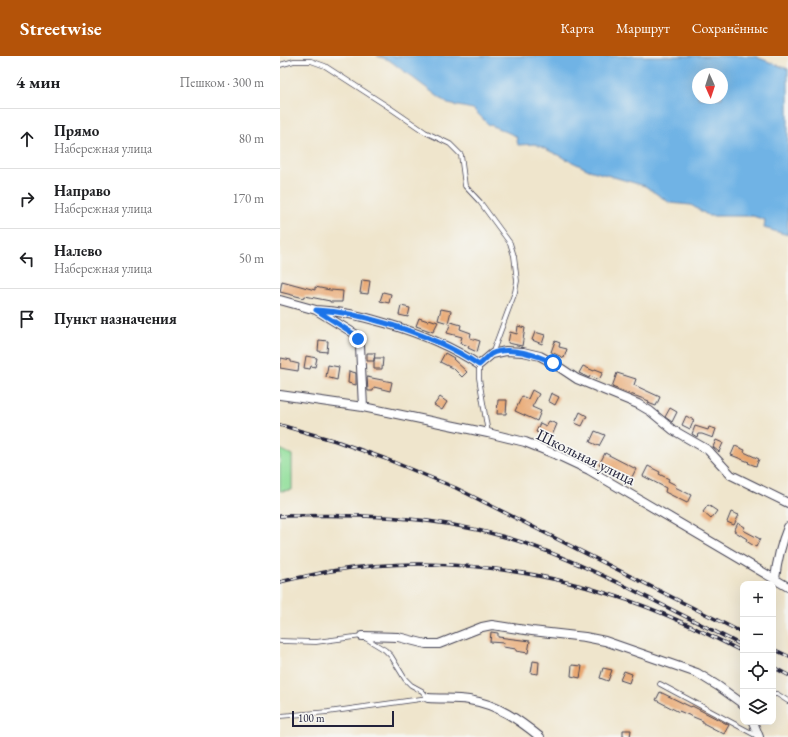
<!DOCTYPE html>
<html lang="ru">
<meta charset="utf-8">
<style>
body{margin:0;font-family:"EB Garamond",serif;background:#f2f2f2;color:#202124}
.controls{position:absolute;right:12px;bottom:12px;display:grid;overflow:hidden;border-radius:8px;box-shadow:0 4px 16px #0002}
.controls button{width:36px;height:36px;display:grid;place-items:center;padding:0;border:0;border-bottom:1px solid #e0e0e0;background:#fff;color:#202124;font:20px sans-serif}
.compass{position:absolute;left:412px;top:12px;width:36px;height:36px;border-radius:50%;background:#fff;box-shadow:0 4px 16px #0002;rotate:177deg}
.scale{position:absolute;left:12px;bottom:10px;width:102px;box-sizing:border-box;padding-left:4px;border:2px solid #22223b;border-top:0;font-size:11px;line-height:14px;white-space:nowrap;color:#22223b;-webkit-text-stroke:3px #f6f6f2;paint-order:stroke}
.stop{position:absolute;width:12px;height:12px;margin:-9px;border:3px solid #1a73e8;border-radius:50%;background:#fff}
.stop.end{background:#1a73e8;border-color:#fff;box-shadow:0 1px 4px #0008}
.list{margin:0;padding:0;list-style:none}
h2{display:flex;justify-content:space-between;align-items:center;height:52px;margin:0;padding:0 16px;font-size:17px}
h2 small{font-size:13px;font-weight:400;color:#757577}
.list li{display:grid;grid-template-columns:26px 1fr auto;gap:12px;align-items:center;box-sizing:border-box;height:60px;padding:0 16px;border-top:1px solid #e0e0e0}
.list b{display:block;font-size:15px;white-space:nowrap}
.list p{margin:0;font-size:13px;white-space:nowrap;color:#757577}
.list em{font-size:13px;font-style:normal;color:#757577}
.icon{flex:none;width:22px;height:22px;fill:none;stroke:currentColor;stroke-width:2;stroke-linecap:round;stroke-linejoin:round}
.map{position:relative;flex:none;width:508px;height:681px;overflow:hidden}
header{display:flex;align-items:center;gap:24px;box-sizing:border-box;height:56px;padding:0 20px;background:#b45309;color:#fff}
header strong{font-size:19px}
nav{display:flex;gap:22px;margin-inline-start:auto;font-size:14px}
main{display:flex}
aside{flex:1;background:#fff}
.map>svg:first-child{display:block}
.green{fill:#93df9b;stroke:#5a806b}
.water{fill:#70b3e5;stroke:#496a90;fill-rule:evenodd}
.building{fill:#e8a56d}
.lines{fill:none;stroke-linecap:round;stroke-linejoin:round}
.service-casing{stroke:#413f51;stroke-width:5.5}
.minor-casing{stroke:#413f51;stroke-width:10}
.service{stroke:#fff;stroke-width:4}
.minor{stroke:#fff;stroke-width:8}
.rail-casing{stroke:#22223b;stroke-width:3.5}
.rail{stroke:#f6f6f2;stroke-width:2;stroke-dasharray:6;stroke-linecap:butt}
.route{stroke:#1a73e8;stroke-width:5}
.labels{text-anchor:middle;dominant-baseline:central;stroke-width:3.5;stroke-linejoin:round;paint-order:stroke}
.street-label{font-size:16px;fill:#22223b;stroke:#f6f6f2}
</style>
<header>
<strong>Streetwise</strong>
<nav><a>Карта</a><a>Маршрут</a><a>Сохранённые</a></nav>
</header>
<main>
<aside>
<h2>4 мин<small>Пешком · 300 m</small></h2>
<ul class="list">
<li><svg class="icon" aria-label="ahead" viewBox="0 0 24 24"><path d="M12 20V5M6 11l6-6 6 6"/></svg><div><b>Прямо</b><p>Набережная улица</p></div><em>80 m</em></li>
<li><svg class="icon" aria-label="right" viewBox="0 0 24 24"><path d="M7 20v-9h11M14 6l5 5-5 5"/></svg><div><b>Направо</b><p>Набережная улица</p></div><em>170 m</em></li>
<li><svg class="icon" aria-label="left" viewBox="0 0 24 24"><path d="M17 20v-9H6M10 6l-5 5 5 5"/></svg><div><b>Налево</b><p>Набережная улица</p></div><em>50 m</em></li>
<li><svg class="icon" aria-label="arrive" viewBox="0 0 24 24"><path d="M6 21V4h12l-3 4 3 4H6"/></svg><div><b>Пункт назначения</b></div></li>
</ul>
</aside>
<div class="map">
<svg width="508" height="681" viewBox="0 0 508 681">
<rect width="100%" height="100%" fill="#f6f6f2"/>
<filter id="ink" filterUnits="userSpaceOnUse"><feTurbulence type="fractalNoise" baseFrequency=".025" numOctaves="2"/><feDisplacementMap in="SourceGraphic" scale="8" xChannelSelector="R" yChannelSelector="G"/><feConvolveMatrix kernelMatrix="1 2 1 2 8 2 1 2 1" color-interpolation-filters="sRGB"/></filter>
<filter id="wash" filterUnits="userSpaceOnUse"><feTurbulence type="fractalNoise" baseFrequency=".012" numOctaves="4" result="noise"/><feDisplacementMap in="SourceGraphic" scale="16" xChannelSelector="R" yChannelSelector="G"/><feGaussianBlur stdDeviation="0.9" result="paint"/><feColorMatrix in="noise" values="0 0 0 0 0 0 0 0 0 0 0 0 0 0 0 0 0 1.4 0 .05"/><feComposite in="paint" operator="in"/></filter>
<g filter="url(#wash)">
<rect width="100%" height="100%" fill="#efe5cc"/>
<!-- green -->
<path class="green" d="M0 393 12 399V434L0 435Z"/>
<!-- water -->
<path class="water" d="M97 0H474L508 13V179L484 172 485 164 473 160H429L411 149 390 147 365 130 309 114 255 88 238 89 236 80 208 68 193 53 168 48 109 4ZM418 18H442V42H418Z"/>
<g id="blocks">
<!-- building -->
<path class="building" d="M82 224 90 225 88 238 80 237Z
M2 225 35 234V231L50 234 63 235 62 246H50V245L25 240 24 242 0 236Z
M103 236 111 238 109 247 100 245Z
M121 250 130 252 128 261 119 259Z
M161 253 171 255 168 267 158 264Z
M139 262 148 265 149 263 158 266 153 276 136 270Z
M171 266 181 269 180 273 191 277 190 282 200 285 197 296 188 292 189 290 180 287 182 281 167 277Z
M238 270 245 272 242 290 228 287 230 276 237 278Z
M255 276 265 279 262 288 252 284Z
M39 284 48 285 47 296 38 295Z
M275 285 280 287 279 291 287 293 284 302 271 296Z
M87 297H95L94 305H87Z
M165 297 174 302 173 303 187 316 182 321 174 313 160 306Z
M26 300 37 302 35 311 31 310 30 313 24 312Z
M1 302 11 304V306L19 308 18 315 0 312Z
M94 302H103L102 313H94Z
M48 309 59 311 57 324 46 321Z
M303 310 314 315 315 313 323 316 319 324 310 320 309 322 299 317Z
M69 315 76 317V329L68 327Z
M337 317 356 323 354 329 380 341 376 350 368 347 369 345 332 331Z
M87 321 112 326 110 335 94 331 93 335H88Z
M252 334 259 338 252 351 261 355 257 365 235 355 242 340 248 343Z
M271 337 279 341 275 349 268 345Z
M160 341 167 346 162 354 154 349Z
M218 344H227L226 358H217Z
M390 352 397 356 392 366 385 361Z
M300 356 307 360 302 370 295 367Z
M406 360 414 364 410 373 402 369Z
M269 365 277 368 271 382 256 376 260 367 266 370Z
M415 370 428 374 429 371 436 373 433 382 422 378H418L417 381 412 378Z
M315 375 325 379 319 390 310 386Z
M436 384 443 387 439 396 433 391Z
M455 390 465 394 464 396 479 403 476 410 468 407 469 406 451 399Z
M325 397 356 413 350 425 319 409Z
M368 410 380 416 379 418 389 423 388 425 396 429 395 431 411 439 407 447 385 436 386 432 363 420Z
M428 449 437 455 431 463 423 456Z
M451 456 459 459 454 469 447 466Z
M458 467 465 471 463 474 480 483 476 491 466 485 467 483 454 475Z
M211 576 218 577V581L250 585 248 597 236 595V593L223 591 224 587 210 586Z
M253 605 259 606 258 618 251 617Z
M292 609 302 610 300 622 291 620Z
M323 612 332 614 328 625 320 622Z
M344 615 352 618 349 627 340 624Z
M380 636 411 651 412 650 418 653 449 669 444 678 423 667V665L399 655V656L376 644Z
M343 674H351L350 681H343Z"/>
</g>
</g>
<g filter="url(#ink)">
<use href="#blocks" fill-opacity="0" stroke="#413f51" stroke-width="1"/>
<g class="lines">
<defs>
<path id="service" d="M0 9 14 5H31L45 10 110 52 145 76 170 88 181 99 185 130 200 146 230 187 234 200 237 225 235 236 212 298
M199 309V322L208 377
M0 585 36 586 82 580 105 594 111 600 125 623 131 629 142 635 148 642
M380 628 477 680
M493 638H497L508 645
M0 660 48 656 148 642"/>
<path id="minor" d="M0 244 36 254 75 278 80 290 83 351
M36 254C62 255 80 260 105 267 139 277 170 289 199 309L212 298 226 295 243 296 260 300 273 307 297 323 358 348 370 355 393 374 428 394 451 419 508 447
M0 339 83 351 208 377 245 386 277 399 309 414 508 531
M495 523C497 505 501 488 508 471
M82 580 118 581 146 588H159L202 571 212 569 252 575 305 581 325 585 417 617 438 630 463 648
M148 642C162 643 176 642 189 644 217 648 239 664 260 681
M473 666 479 681"/>
</defs>
<!-- service casing -->
<use href="#service" class="service-casing"/>
<!-- minor casing -->
<use href="#minor" class="minor-casing"/>
<!-- service -->
<use href="#service" class="service"/>
<!-- minor -->
<use href="#minor" class="minor"/>
<defs>
<path id="rail" d="M0 369 56 385 106 403 176 432 463 577
M0 460C78 458 149 459 225 481 267 493 307 512 347 531 386 551 425 570 463 590
M0 526C17 522 34 518 51 515 145 500 245 510 335 540 380 554 422 575 463 596
M493 593 508 600
M493 611 508 619"/>
</defs>
<!-- rail casing -->
<use href="#rail" class="rail-casing"/>
<!-- rail -->
<use href="#rail" class="rail"/>
</g>
</g>
<g class="lines" filter="url(#ink)">
<!-- route -->
<path class="route" d="M78 283 74 278 36 254C62 255 80 260 105 267 139 277 170 289 199 309 203 306 207 301 211 298 227 289 258 299 273 307"/>
</g>
<g class="labels">
<!-- street labels -->
<g class="street-label">
<text transform="translate(306 401) rotate(26)">Школьная улица</text>
</g>
</g>
</svg>
<div class="controls">
<button>+</button>
<button>−</button>
<button><svg class="icon" aria-label="locate" viewBox="0 0 24 24"><circle cx="12" cy="12" r="6"/><path d="M12 2v4M12 18v4M2 12h4M18 12h4"/></svg></button>
<button><svg class="icon" aria-label="layers" viewBox="0 0 24 24"><path d="M12 4l9 5-9 5-9-5zM3 14l9 5 9-5"/></svg></button>
</div>
<svg class="compass" viewBox="-18 -18 36 36"><path d="M0-13l5 13h-10z" fill="#e53935"/><path d="M0 13l5-13h-10z" fill="#757577"/></svg>
<div class="scale">100 m</div>
<div class="stop" style="left:273px;top:307px"></div>
<div class="stop end" style="left:78px;top:283px"></div>
</div>
</main>
